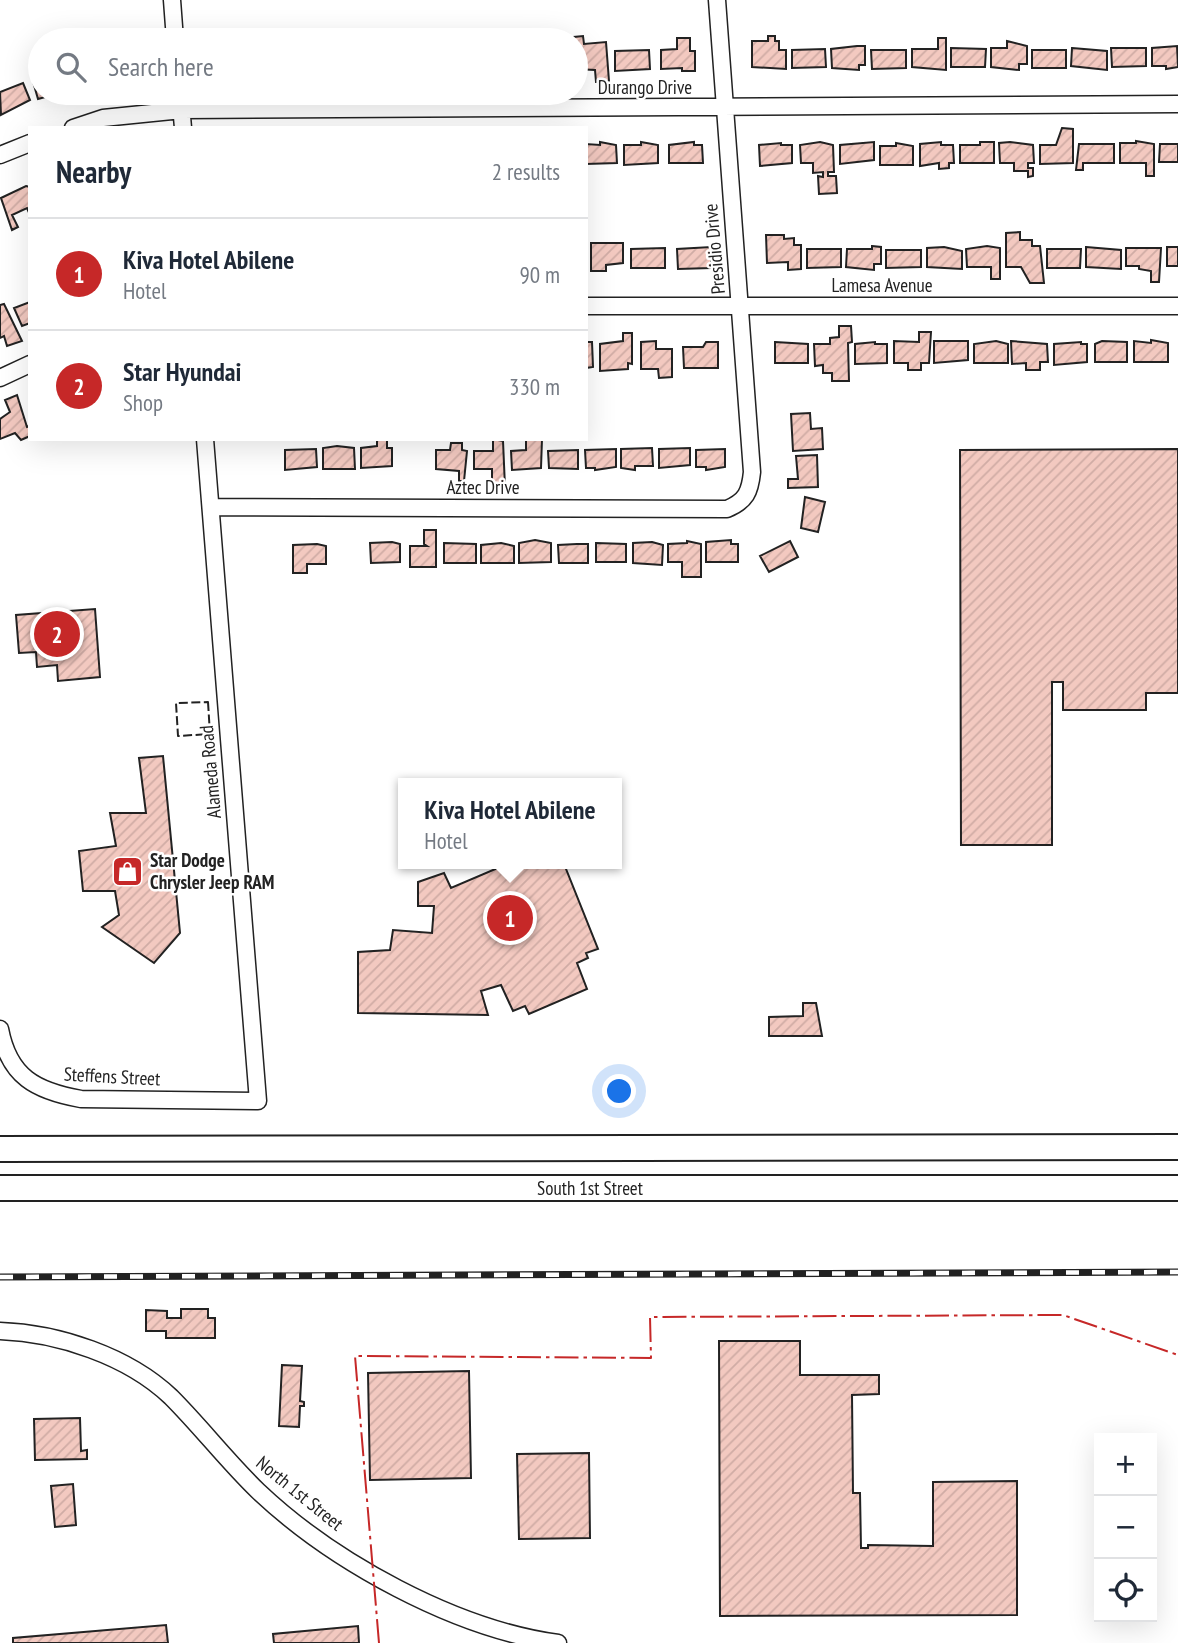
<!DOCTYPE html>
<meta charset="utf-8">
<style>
body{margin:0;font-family:"PT Sans Narrow",sans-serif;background:#f6f6f7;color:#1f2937}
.controls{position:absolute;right:21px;bottom:21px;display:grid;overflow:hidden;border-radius:0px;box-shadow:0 7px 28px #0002}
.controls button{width:63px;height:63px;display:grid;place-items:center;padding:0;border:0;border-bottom:2px solid #e0e1e3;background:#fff;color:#1f2937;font:35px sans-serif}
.you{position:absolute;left:620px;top:1092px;width:24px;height:24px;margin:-18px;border:5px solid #fff;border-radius:50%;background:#1a73e8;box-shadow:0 0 0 10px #1a73e833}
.badge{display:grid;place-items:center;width:46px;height:46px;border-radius:50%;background:#c62828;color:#fff;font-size:23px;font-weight:700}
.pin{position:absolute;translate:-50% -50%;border:4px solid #fff;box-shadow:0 2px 7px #0006}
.popup{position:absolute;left:398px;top:778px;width:224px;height:91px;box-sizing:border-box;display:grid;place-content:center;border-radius:0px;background:#fff;filter:drop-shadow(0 2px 5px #0005);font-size:23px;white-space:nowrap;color:#747a83}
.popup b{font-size:26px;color:#1f2937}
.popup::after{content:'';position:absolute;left:50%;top:100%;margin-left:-14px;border:14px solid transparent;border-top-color:#fff}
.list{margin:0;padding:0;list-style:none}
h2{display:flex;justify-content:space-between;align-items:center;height:91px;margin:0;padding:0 28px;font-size:30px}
h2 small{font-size:23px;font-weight:400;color:#747a83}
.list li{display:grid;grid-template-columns:46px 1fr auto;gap:21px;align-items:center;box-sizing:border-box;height:112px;padding:0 28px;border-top:2px solid #e0e1e3}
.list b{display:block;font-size:26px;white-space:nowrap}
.list p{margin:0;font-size:23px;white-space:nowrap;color:#747a83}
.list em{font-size:23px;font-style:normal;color:#747a83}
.icon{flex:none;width:38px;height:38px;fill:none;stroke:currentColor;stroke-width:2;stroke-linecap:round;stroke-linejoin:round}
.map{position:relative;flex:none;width:1178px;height:1643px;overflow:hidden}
.search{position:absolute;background:#fff;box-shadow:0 7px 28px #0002;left:28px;top:28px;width:560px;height:77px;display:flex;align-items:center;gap:18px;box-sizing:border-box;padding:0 24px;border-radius:38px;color:#747a83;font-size:26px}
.panel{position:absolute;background:#fff;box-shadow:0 7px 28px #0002;left:28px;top:126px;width:560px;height:315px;border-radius:0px}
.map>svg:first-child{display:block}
.building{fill:url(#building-hatch);stroke:#222;stroke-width:2}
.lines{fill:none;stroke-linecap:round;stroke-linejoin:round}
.minor-casing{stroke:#222;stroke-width:19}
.highway-casing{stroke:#222;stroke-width:28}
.minor{stroke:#fff;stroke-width:16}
.highway{stroke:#fff;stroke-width:24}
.rail-casing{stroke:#222;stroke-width:7}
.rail{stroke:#fff;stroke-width:4.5;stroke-dasharray:13;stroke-linecap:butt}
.fence{stroke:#222;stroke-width:2;stroke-dasharray:9 3.5;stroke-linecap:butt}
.power{stroke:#c62828;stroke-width:2;stroke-dasharray:24 5 3.5 5;stroke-linecap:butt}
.labels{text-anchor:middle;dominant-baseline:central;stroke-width:5;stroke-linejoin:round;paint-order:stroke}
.street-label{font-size:19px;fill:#222;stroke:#fff}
.poi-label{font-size:19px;font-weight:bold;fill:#222;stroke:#fff;text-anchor:start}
</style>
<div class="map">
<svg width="1178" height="1643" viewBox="0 0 1178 1643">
<defs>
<pattern id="building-hatch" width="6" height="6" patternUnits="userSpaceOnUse" patternTransform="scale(1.75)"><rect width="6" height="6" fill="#f3c9c0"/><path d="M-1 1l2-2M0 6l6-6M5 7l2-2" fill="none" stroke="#d0aca5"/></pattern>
</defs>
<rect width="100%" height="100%" fill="#fff"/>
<!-- building -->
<path class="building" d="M303 33H322V40H303Z
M583 36 584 44 606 42 609 81 596 82 595 70 576 69 574 37Z
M768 36H775V41H779V50H786V69L752 67V41H768Z
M677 38H690V51H695V71H682V68L661 69V50L677 49Z
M938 38H946V70L912 67V49H938Z
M1007 41 1027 46V64H1019V70L991 67V48H1007Z
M857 46H865V65H859V70L832 68 831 49Z
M1177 46 1178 67 1166 69V66H1152V48Z
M951 48 986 49 985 67H951Z
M1072 48 1107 51V70L1071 66Z
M1111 48H1146V66L1112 67Z
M825 49 826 67 792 68V50Z
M649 50 650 69 615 71V51Z
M871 50H906V68L872 69Z
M1032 50H1066V68H1032Z
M40 75V93H48L49 96 38 99 32 78Z
M23 83 30 100 1 115 0 92Z
M1062 128 1073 129V163L1040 164V145H1056Z
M1136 141 1154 144V176H1146V163H1120V143H1136Z
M600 142 616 145 617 163 586 164V144L600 145Z
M641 142 658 145V163L624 165V145H641Z
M694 142V145H702L703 163H669V145Z
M820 142 833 145 834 172H828V176H836L837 193 819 194 818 176 823 177V172L813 173V163H801L800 145Z
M874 142V160L840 164V145Z
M941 142V145H953L954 163H949V168L939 169V163L920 166V144Z
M980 142H994V163H960V145H980Z
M1010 142 1033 145 1034 163H1028V168H1033V176L1028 177V171H1014V163H1000L999 143Z
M781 143V145H792V163L760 166 759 145Z
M896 143 913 146V165H880V146H896Z
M1079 144H1114V163H1083V170H1076Z
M1160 144H1178V162H1159Z
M26 186 30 187V215L27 208 12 215 18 227 12 230 1 198Z
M1020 232V240H1032V246H1040L1044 283H1030L1021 267H1006V233Z
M766 235H784V239L794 238V245H801V269L788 270V262L767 263Z
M591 243H623V263L606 265V271H591Z
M872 246 881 247V264H874V270L846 267 847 249H872Z
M987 246 1000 248V279H991V267H967L966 249Z
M711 247V268L678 269 677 249Z
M944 247 962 251V269L927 267V248Z
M1086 247 1121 250V269L1086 267Z
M1167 247H1178V266H1167Z
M665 248V268H631V249Z
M1126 248H1161L1159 282H1151V271L1139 269V266H1126Z
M807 249H841V267L807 268Z
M1047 249H1081L1080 268H1047Z
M886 250H921V267L886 268Z
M30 302V323L22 326 14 308Z
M4 304 22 341 7 346 4 336 0 338V305Z
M839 326H851L852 342 848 343 849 381H832V373H823V365L815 366 814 344H830V338L839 337Z
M919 332H931L929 363H921V370H908V363H894V341L919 342Z
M623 333H632V364L628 363V369L600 371V344L623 341Z
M1151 340 1168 343V362H1134V341L1151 343Z
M656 341V349H672V377L659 378 658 369H641V342Z
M934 341H968V360L934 363Z
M996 341 1008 344V363H974V344Z
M1011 341 1047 344 1048 362H1040V370H1026V363L1012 364Z
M1102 341 1127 342V362H1095V344Z
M586 342H592L593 367 586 368Z
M706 342H718V368H684L683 347H703Z
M775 342 808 344V363H775Z
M875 342V344H887V363L855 364V344Z
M1081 342V344H1087V362L1054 365V344Z
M17 395 27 427 30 426V436L21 440 15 433 0 439V419L10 412 5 400Z
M810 413 811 429 822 428 823 449 793 451 791 414Z
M493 439 503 441 505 487H492V469H474V451H493Z
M526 439H542L541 468 512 470 511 451 526 450Z
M377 440H387V448H392V466L361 468V448L377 446Z
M451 443H462V450L467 451 464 481H459V471L436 469V450H450Z
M337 446 354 448 355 469H323V448Z
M652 448 653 466H635V470L621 468V449Z
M690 448V465L659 468V449Z
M316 449 317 467 285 470V450Z
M616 449V467L595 470V468H586L585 450Z
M725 449V467L706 470V467H696V450Z
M1178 449V693H1146V710H1063V682H1052V845H961L960 450Z
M578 450V469L549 468 548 451Z
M817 455 818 487 788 488V479H798L796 456Z
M805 497 825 502 818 532 801 528Z
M424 530H436V567H410V546H427L424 544Z
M535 540 551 543V562L519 563V543Z
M731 540V544H738V562H706V542Z
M687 541 701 544V577H682V562H668V544L687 543Z
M790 541 798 557 769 572 760 556Z
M392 542 400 544V562L371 563 370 543Z
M652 542 663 545 662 565 633 563V543Z
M444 543 476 544V563H444Z
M501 543 514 546V563H481V545Z
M596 543 626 544V562H596Z
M317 544 326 546V564H307V573H293V545Z
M577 544H588V563H559L558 545Z
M95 609 100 677 58 681 57 665 37 667 36 652 19 653 16 615Z
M163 756 180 933 154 963 102 927 119 915 115 891H83L79 851 116 846 110 813H146L139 758Z
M507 864H564L598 949 586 953 588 958 577 963 587 989 529 1014 525 1006 513 1011 501 985 481 991 488 1015 358 1013V952L390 950 393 930 432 933 434 906H418V882L444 873 451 888Z
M803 1003H816L822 1036H769V1017L803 1016Z
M181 1309H208V1318H215V1338H166V1331H146V1310L167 1311V1318H181Z
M719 1341H800V1375H879V1394L852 1395 853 1493H860L861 1548H868V1545L933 1546V1482L1017 1481V1615L720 1616Z
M282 1365 302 1366 300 1401 304 1402V1406H300L299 1427 279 1426Z
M469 1371 471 1478 370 1480 368 1373Z
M80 1418 81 1451 87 1450V1459L35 1460 34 1419Z
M589 1453 590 1538 519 1539 517 1454Z
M73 1484 76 1525 55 1527 51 1486Z
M166 1625 168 1643H13V1638Z
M358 1626 359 1643H274L273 1634Z"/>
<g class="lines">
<defs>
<path id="minor" d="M172 0 175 40
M180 93 183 128
M73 128 103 118 182 110 1178 104
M0 155 30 143
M586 306H1178
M0 378 30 364
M211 507 727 509C746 501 750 492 752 472L717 0
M0 1029C9 1077 36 1091 81 1099L258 1101 205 439
M0 1331C58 1333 128 1356 171 1397 201 1427 227 1461 258 1491 333 1562 455 1629 558 1643"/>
<g id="highway">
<path d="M0 1149 1178 1147"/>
<path id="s1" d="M0 1188H1178"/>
</g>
</defs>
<!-- minor casing -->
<use href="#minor" class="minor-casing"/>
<!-- highway casing -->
<use href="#highway" class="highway-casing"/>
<!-- minor -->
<use href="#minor" class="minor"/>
<!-- highway -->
<use href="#highway" class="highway"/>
<defs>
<path id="rail" d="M0 1277 1178 1272"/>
</defs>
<!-- rail casing -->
<use href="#rail" class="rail-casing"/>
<!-- rail -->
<use href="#rail" class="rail"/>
<!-- fence -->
<path class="fence" d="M208 702 210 734 178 736 176 703Z"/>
<!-- power -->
<path class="power" d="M379 1643 355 1356 651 1358 650 1317 1063 1315 1178 1355"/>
</g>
<!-- icons -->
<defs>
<symbol id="shop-square" viewBox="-11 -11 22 22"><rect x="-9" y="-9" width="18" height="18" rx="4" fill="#c62828" stroke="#fff"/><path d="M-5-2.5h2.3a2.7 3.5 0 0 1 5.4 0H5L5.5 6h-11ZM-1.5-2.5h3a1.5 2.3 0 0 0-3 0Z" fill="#fff"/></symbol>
</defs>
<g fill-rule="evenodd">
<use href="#shop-square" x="110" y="854" width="35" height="35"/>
</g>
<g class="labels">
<!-- street labels -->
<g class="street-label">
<text x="645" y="87">Durango Drive</text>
<text transform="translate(714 249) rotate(-95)">Presidio Drive</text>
<text x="882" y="285">Lamesa Avenue</text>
<text x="483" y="487">Aztec Drive</text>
<text transform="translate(210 772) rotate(-95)">Alameda Road</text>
<text transform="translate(112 1076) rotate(3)">Steffens Street</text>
<text stroke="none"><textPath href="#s1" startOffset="590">South 1st Street</textPath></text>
<text transform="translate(300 1493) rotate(39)">North 1st Street</text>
</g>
<!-- poi labels -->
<g class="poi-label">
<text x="150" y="860">Star Dodge<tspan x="150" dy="22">Chrysler Jeep RAM</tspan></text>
</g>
</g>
</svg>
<div class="controls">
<button>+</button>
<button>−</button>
<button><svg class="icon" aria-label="locate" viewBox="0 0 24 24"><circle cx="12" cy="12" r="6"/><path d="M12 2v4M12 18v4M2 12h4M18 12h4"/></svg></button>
</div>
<div class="you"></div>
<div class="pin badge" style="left:510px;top:918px">1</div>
<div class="popup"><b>Kiva Hotel Abilene</b>Hotel</div>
<div class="pin badge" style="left:57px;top:634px">2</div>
<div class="search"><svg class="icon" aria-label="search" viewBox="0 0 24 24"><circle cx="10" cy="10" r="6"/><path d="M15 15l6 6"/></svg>Search here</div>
<section class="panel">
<h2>Nearby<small>2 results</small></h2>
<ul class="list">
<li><span class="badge">1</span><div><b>Kiva Hotel Abilene</b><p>Hotel</p></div><em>90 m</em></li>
<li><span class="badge">2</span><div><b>Star Hyundai</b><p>Shop</p></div><em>330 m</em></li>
</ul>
</section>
</div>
